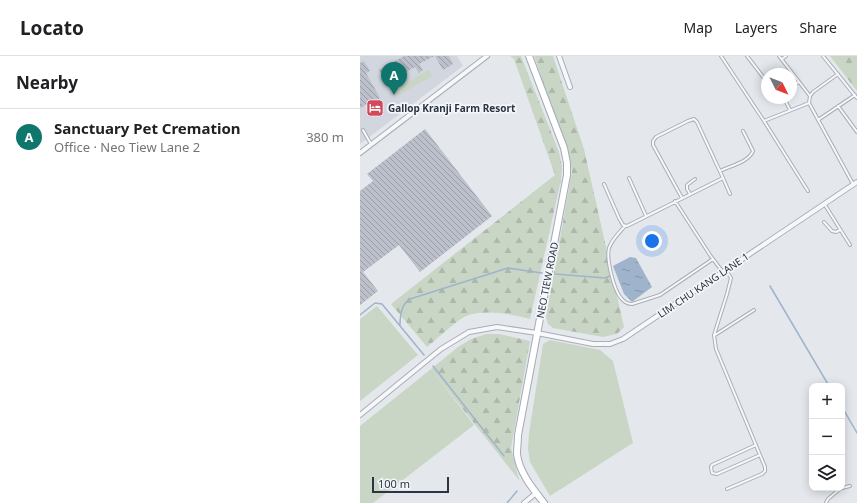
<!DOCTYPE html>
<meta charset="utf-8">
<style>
body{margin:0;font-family:"Noto Sans",sans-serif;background:#f6f6f6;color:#202124}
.controls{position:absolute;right:12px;bottom:12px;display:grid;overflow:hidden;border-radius:8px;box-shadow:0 2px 10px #0003}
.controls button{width:36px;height:36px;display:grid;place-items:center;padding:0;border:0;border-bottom:1px solid #e0e0e0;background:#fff;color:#202124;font:20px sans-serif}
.compass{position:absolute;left:401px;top:12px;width:36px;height:36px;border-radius:50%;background:#fff;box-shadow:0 2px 10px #0003;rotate:132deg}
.scale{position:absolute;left:12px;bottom:10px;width:77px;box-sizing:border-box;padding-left:4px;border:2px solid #2b3445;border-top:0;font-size:11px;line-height:14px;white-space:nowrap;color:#2b3445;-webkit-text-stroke:3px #f4f6f9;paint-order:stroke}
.you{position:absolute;left:292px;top:185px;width:14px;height:14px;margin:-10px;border:3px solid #fff;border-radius:50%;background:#1a73e8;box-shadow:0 0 0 6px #1a73e833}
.badge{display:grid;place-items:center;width:26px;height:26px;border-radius:50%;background:#0f766e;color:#fff;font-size:13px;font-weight:700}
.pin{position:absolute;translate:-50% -33px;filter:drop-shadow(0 1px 2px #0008)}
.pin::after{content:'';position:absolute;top:21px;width:14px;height:12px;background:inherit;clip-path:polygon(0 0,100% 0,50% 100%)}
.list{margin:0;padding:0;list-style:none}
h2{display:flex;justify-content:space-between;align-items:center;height:52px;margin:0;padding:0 16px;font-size:17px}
h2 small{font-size:13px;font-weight:400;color:#757577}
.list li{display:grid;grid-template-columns:26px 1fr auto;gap:12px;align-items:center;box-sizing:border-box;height:56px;padding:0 16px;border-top:1px solid #e0e0e0}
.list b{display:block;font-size:15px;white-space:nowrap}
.list p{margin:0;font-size:13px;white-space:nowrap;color:#757577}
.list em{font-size:13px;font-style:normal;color:#757577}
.icon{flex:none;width:22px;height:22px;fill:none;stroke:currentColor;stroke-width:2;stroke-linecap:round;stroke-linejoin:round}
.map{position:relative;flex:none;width:497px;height:447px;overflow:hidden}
header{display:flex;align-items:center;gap:24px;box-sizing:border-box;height:56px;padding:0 20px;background:#fff;border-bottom:1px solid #e0e0e0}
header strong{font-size:19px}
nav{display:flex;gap:22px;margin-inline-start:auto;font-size:14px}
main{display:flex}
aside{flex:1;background:#fff}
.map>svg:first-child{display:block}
.built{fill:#d2d6de}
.green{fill:#c9d6c5}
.forest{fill:url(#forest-firs)}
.water{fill:url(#water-ripples)}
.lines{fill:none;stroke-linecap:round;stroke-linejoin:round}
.stream{stroke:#9fb4cc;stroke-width:1.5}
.building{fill:url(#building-back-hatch)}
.lane-casing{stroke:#a9aeb7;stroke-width:4}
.street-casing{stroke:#a9aeb7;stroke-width:6}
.primary-casing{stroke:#a3abb8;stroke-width:8}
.lane{stroke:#f7f8fa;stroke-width:2}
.street{stroke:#f7f8fa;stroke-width:4}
.primary{stroke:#fff;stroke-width:6}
.labels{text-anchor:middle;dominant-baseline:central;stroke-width:3.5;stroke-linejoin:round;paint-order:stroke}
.poi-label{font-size:10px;font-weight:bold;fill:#2b3445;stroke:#f4f6f9;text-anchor:start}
.street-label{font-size:10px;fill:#2b3445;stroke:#f4f6f9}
</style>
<header>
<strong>Locato</strong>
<nav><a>Map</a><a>Layers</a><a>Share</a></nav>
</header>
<main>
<aside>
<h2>Nearby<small></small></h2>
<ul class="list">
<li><span class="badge">A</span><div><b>Sanctuary Pet Cremation</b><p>Office · Neo Tiew Lane 2</p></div><em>380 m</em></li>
</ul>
</aside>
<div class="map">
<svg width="497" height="447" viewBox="0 0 497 447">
<defs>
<pattern id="forest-firs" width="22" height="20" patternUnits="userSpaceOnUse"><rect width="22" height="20" fill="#c9d6c5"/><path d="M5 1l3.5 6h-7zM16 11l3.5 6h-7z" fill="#adb8ab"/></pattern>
<pattern id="water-ripples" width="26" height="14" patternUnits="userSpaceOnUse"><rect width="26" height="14" fill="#9fb4cc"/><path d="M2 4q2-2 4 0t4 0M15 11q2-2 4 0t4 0" fill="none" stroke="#8293a7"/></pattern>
<pattern id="building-back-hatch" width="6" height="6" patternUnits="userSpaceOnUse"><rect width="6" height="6" fill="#bbc0ca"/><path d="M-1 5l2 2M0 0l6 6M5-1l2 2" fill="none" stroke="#989da6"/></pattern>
</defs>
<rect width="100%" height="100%" fill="#e4e7ec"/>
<!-- built -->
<path class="built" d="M0 0H97L103 10 0 88Z"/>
<!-- green -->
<path class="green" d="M69 14 72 20 39 39 35 33Z
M17 250 58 299 0 345V263Z
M190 284 240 294 253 305 273 387 190 440 170 406 168 393 169 377 183 288Z
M71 313 114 369 13 447H0V370Z"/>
<!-- forest -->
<path class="forest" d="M150 0H161L199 96 202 111 201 124 170 263C151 258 126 253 106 260 97 264 76 284 67 291L31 248 195 119 154 3Z
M174 0H193L224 93 264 271 257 278 243 281 193 272 188 268 186 261 212 115 210 104Z
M470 0H497V35Z
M126 278H139L170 285 151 392 159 424 71 313 98 291 111 283Z"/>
<!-- water -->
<path class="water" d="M270 201 276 202 292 231 272 246 264 238 253 210Z"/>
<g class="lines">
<!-- stream -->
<path class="stream" d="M195 218 245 222 252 219
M410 230 469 330
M0 259 15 247 22 248 64 299
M40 269C40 260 41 248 50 243L148 212 182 217
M73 310 144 400
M482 351 497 377
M147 447 157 435"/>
</g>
<!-- building -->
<path class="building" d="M44 0H74L59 8 63 14 59 17 55 11 26 27 19 14Z
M75 0H89L93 8 83 14Z
M4 5 10 15 6 17 20 42 14 46 18 53 14 55 9 47 0 52V7Z
M65 73 132 160 60 216 39 189 3 216 18 235 0 249V135L13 125 7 118Z"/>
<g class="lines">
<defs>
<path id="lane" d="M361 0 404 65 448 135
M387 0 407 26
M419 0 450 40
M463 0 497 42
M422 3 426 0
M478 18 453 36 450 40 449 47 493 128
M431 30 439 26
M424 42 430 54
M478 50 497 76
M458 64 495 39
M404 65 449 47
M3 74 11 88
M360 115C370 110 389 106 393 95L383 75
M269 122 286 160
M363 122 370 138
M244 128 259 162 263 169 267 170 363 122 337 66 334 63 328 65 296 81 293 85V89L322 142
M330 138 327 133V129L335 123
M315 145 350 199 362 215
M465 149 490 189
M464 166 472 175 476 176 480 174
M265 170C259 177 252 183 249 192 246 203 254 234 261 242 264 246 267 248 272 248L300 239 353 203
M366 214 371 222 367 238 354 279 356 293 405 411V415L402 418 367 433
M355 279 394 254
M396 389 352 409 351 411 352 417 357 418 400 399
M482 432 490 430
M466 447 468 443 481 432"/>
<path id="street" d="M199 0 210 31
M0 97 127 0
M0 359 81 293 109 276 137 271 177 277 233 288H250L263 283 497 126
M164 447 176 437"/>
<path id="primary" d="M169 0 204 92 207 107V119L158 379C158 385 157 392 157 398 159 416 173 433 184 447"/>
</defs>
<!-- lane casing -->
<use href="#lane" class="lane-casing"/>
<!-- street casing -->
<use href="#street" class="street-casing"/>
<!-- primary casing -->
<use href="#primary" class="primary-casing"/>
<!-- lane -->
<use href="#lane" class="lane"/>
<!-- street -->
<use href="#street" class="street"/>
<!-- primary -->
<use href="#primary" class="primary"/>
</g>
<!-- icons -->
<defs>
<symbol id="hotel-square" viewBox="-11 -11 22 22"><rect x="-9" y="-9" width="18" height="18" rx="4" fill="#d1495b" stroke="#f4f6f9"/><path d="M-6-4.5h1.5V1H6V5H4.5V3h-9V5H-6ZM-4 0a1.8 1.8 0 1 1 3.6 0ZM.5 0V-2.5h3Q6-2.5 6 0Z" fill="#fff"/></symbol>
</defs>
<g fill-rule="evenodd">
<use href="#hotel-square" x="5" y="42" width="20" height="20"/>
</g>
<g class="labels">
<!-- poi labels -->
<g class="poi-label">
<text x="28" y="52">Gallop Kranji Farm Resort</text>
</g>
<!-- street labels -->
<g class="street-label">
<text transform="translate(187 224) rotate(-79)">NEO TIEW ROAD</text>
<text transform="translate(343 229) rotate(-34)">LIM CHU KANG LANE 1</text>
</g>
</g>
</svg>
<div class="controls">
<button>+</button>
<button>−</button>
<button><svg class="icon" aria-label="layers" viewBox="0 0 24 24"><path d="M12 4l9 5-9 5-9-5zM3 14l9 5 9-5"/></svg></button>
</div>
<svg class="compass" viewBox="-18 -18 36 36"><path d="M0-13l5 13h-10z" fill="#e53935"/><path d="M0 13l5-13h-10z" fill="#757577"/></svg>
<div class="scale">100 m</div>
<div class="you"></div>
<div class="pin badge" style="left:34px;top:39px">A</div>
</div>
</main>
